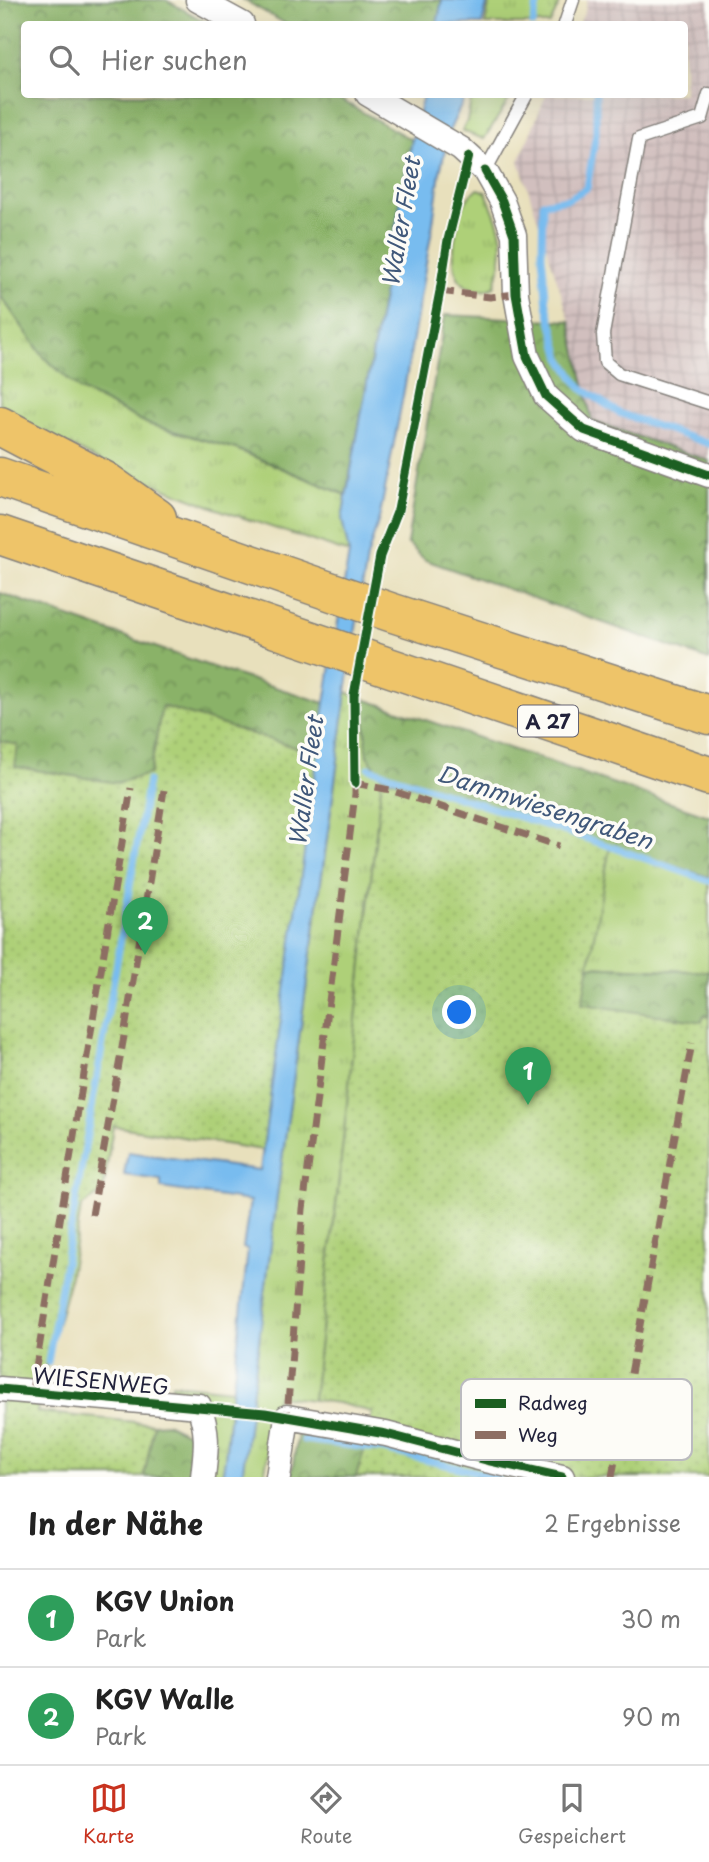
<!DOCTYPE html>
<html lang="de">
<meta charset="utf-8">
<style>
body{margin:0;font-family:"Playpen Sans",sans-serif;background:#f6f6f6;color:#222}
.you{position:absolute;left:460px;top:1013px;width:24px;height:24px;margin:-18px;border:5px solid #fff;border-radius:50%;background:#1a73e8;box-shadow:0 0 0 10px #1a73e833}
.badge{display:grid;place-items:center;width:46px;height:46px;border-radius:50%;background:#c8321e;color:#fff;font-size:23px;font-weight:700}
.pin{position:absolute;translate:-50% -58px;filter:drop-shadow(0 2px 4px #0008)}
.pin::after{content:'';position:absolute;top:37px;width:24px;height:21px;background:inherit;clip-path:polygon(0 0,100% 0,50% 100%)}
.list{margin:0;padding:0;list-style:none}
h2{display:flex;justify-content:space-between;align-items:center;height:91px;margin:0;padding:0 28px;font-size:30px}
h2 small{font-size:23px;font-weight:400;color:#767676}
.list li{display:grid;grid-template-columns:46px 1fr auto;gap:21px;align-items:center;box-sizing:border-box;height:98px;padding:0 28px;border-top:2px solid #e0e0e0}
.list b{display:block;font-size:26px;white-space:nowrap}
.list p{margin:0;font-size:23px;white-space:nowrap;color:#767676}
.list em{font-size:23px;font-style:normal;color:#767676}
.icon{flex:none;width:38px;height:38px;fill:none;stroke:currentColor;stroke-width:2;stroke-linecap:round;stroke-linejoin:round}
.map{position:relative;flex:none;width:709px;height:1477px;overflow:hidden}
.search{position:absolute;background:#fff;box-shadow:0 7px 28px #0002;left:21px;right:21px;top:21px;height:77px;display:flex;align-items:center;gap:18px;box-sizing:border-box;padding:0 24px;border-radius:7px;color:#767676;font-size:26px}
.sheet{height:287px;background:#fff}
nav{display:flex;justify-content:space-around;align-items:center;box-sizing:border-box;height:98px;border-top:2px solid #e0e0e0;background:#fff;font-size:19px;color:#767676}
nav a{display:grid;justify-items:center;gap:4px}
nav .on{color:#c8321e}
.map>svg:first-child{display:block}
.industrial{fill:url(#industrial-grid)}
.grass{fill:url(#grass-tufts);stroke:#68795a;stroke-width:2}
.forest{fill:url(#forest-crowns);stroke:#566a52;stroke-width:2}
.garden{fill:url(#garden-dots);stroke:#68795a;stroke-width:2}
.water{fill:#78bcef;stroke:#4d6f95;stroke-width:2}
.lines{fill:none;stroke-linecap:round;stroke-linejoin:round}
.stream{stroke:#78bcef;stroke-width:7}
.service-casing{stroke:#85817c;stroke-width:15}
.minor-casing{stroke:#85817c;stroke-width:27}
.motorway-casing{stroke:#85817c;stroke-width:41}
.service{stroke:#fff;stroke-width:12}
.minor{stroke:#fff;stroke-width:24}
.motorway{stroke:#eec469;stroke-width:38}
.quiet{stroke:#8d6e63;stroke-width:7;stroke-dasharray:14 7;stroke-linecap:butt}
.cycleway-casing{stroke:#fdfcf7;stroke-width:13}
.cycleway{stroke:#1b5e20;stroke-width:9}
.labels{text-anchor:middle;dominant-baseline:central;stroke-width:7;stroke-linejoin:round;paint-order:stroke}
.shield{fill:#fdfcf7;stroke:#646373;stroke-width:2}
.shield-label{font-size:19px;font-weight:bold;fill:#22223b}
.street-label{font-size:21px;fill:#22223b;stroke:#fdfcf7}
.water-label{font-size:23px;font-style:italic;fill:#40587a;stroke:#fdfcf7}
.key{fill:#fdfcf7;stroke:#bbbbbf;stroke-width:2}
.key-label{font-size:19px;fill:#22223b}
</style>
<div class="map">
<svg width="709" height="1477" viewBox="0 0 709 1477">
<defs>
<pattern id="industrial-grid" width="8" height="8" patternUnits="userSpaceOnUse" patternTransform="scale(1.75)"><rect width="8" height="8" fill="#d1bfbe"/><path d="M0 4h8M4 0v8" fill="none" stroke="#b3a4a4"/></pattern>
<pattern id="grass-tufts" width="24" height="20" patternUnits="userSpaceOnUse" patternTransform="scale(1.75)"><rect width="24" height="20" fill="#aed078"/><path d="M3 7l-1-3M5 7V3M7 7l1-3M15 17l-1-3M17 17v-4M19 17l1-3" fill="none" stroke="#95b269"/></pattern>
<pattern id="forest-crowns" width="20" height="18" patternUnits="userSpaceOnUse" patternTransform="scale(1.75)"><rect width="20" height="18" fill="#8ab268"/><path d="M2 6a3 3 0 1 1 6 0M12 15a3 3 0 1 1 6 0" fill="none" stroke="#709057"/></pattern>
<pattern id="garden-dots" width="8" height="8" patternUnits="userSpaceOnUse" patternTransform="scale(1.75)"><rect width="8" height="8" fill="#aed078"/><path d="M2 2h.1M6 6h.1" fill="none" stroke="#95b269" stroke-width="1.8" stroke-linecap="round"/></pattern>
</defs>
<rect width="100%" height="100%" fill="#fdfcf7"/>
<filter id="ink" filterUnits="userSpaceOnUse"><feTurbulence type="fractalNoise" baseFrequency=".0143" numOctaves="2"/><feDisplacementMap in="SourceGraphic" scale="14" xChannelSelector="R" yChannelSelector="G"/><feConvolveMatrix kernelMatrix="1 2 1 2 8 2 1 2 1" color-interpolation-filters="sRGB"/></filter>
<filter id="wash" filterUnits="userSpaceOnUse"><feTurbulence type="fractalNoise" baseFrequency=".00686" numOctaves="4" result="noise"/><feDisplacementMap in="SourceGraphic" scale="28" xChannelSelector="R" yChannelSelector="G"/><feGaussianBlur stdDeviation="1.57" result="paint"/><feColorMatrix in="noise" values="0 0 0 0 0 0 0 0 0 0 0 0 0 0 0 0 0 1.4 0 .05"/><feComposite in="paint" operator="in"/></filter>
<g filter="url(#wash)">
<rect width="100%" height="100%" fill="#e8e0bc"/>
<!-- industrial -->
<path class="industrial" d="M587 0H709V461L592 421 570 321 519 161 546 95 684 94V24H579L585 11Z"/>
<!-- grass -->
<path class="grass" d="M490 0H561L550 24H485Z
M472 95H512L484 139 462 131 467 121Z
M479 189 486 192C491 206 499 221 501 236 504 251 499 272 494 287 486 291 476 292 468 287 463 284 459 280 457 275 448 257 458 195 479 189Z
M0 295 43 356 148 424 236 449 346 495 342 519 349 553 223 511 121 471 0 412Z
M346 692 364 699 367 755 382 777 338 1188 313 1400 277 1396 264 1477H242L277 1196 337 769Z
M610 846 709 877V972L588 966Z
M172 1384 232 1390 225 1459 222 1477H210L215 1442 170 1396Z"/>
<!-- forest -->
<path class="forest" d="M0 0H166L209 24H24V94L332 95 412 140 346 495 236 449 148 424 80 390 43 356 0 295Z
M244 0H442L437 24H286Z
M445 315 570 321 592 421 709 461V660L425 560 407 543Z
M0 593 224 671 325 703 319 755 162 706 150 774 116 783 15 767 0 741Z
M364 699 709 816V877L463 800 382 777 367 755Z
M588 966 709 972V1017L704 1016 703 1022 581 1004Z
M166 1423 195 1437 192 1477H144L154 1424Z
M298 1434 366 1445 356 1477H291Z"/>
<!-- garden -->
<path class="garden" d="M162 706 319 755 263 1150 113 1126 103 1192 81 1207 69 1282 43 1376 37 1412 154 1424 144 1477H0V741L18 745 15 767 117 783 150 774Z
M382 777 463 800 610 846 582 1004 702 1022 704 1016 709 1017V1477H356L366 1445 372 1412 338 1403 313 1400 338 1188Z"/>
<!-- water -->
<path class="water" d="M442 0H488L482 24H437Z
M423 95H466L450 129 440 172 433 223 403 396 380 515 367 558 346 692 338 759 277 1196 242 1477H222L225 1459 248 1249 243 1248 250 1201 161 1188V1180L124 1175 128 1152 260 1170 325 703 349 553 342 519 412 140Z"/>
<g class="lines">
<!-- stream -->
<path class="stream" d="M533 24 538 0
M596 94V133L587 188 568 199 543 203 542 255 547 305 561 358 581 388 619 413 709 444
M369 768 609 846 709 881
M48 1362 148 781
M304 1440 384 1450 497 1477"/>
</g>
</g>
<g filter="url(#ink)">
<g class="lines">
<defs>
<path id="service" d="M565 24 573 0
M709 94 702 118 639 139 603 334 605 362 619 374 709 403
M485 171 527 94"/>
<path id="minor" d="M198 0 242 24
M368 94 461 149 485 171 502 201 514 235 516 294 527 356 546 396 584 430 709 475
M0 1389 199 1406C209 1434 206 1449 203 1477
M278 1477 287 1417 386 1434 486 1460 562 1477"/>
<path id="motorway" d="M0 426 105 481 157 518
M0 477 390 612 709 715
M0 535 709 776"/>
</defs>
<!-- service casing -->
<use href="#service" class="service-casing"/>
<!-- minor casing -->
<use href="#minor" class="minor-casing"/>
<!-- motorway casing -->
<use href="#motorway" class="motorway-casing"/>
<!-- service -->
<use href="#service" class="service"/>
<!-- minor -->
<use href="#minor" class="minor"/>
<!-- motorway -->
<use href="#motorway" class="motorway"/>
<!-- quiet -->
<path class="quiet" d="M440 291 490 297 516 294
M355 783 390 790 559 846
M92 1215 123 1042 164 790
M32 1391 131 788
M280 1416 287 1417 303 1209 355 794V777
M612 1477 692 1043"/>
<defs>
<path id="cycleway" d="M485 171 502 201 514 235 516 294 527 356 546 396 584 430 709 475
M355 783 354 695 380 556 398 510 440 291 448 240 469 156
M0 1389 265 1413 386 1434 486 1460 562 1477"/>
</defs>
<!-- cycleway casing -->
<use href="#cycleway" class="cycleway-casing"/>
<!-- cycleway -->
<use href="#cycleway" class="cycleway"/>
</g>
</g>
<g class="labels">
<!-- shield labels -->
<rect class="shield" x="518" y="705.5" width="60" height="31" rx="5"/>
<g class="shield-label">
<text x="548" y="721">A 27</text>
</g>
<!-- street labels -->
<g class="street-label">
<text transform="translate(101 1380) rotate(5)">WIESENWEG</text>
</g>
<!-- water labels -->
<g class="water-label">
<text transform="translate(400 222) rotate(-80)">Waller Fleet</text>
<text transform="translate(305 781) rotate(-82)">Waller Fleet</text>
<text transform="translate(545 806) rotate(18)">Dammwiesengraben</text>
</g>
</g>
<!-- legend -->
<rect x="461" y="1379" width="231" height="81" rx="10" class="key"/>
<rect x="475" y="1399" width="31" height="9" fill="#1b5e20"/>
<rect x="475" y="1431" width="31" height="8" fill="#8d6e63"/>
<g class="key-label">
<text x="518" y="1410">Radweg</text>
<text x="518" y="1442">Weg</text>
</g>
</svg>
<div class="you"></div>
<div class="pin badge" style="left:528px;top:1105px;background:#2e9e5b">1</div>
<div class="pin badge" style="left:145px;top:955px;background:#2e9e5b">2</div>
<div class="search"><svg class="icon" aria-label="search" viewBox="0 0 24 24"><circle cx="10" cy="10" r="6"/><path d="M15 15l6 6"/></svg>Hier suchen</div>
</div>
<section class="sheet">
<h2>In der Nähe<small>2 Ergebnisse</small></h2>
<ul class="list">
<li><span class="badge" style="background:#2e9e5b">1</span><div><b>KGV Union</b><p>Park</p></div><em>30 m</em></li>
<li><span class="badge" style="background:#2e9e5b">2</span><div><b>KGV Walle</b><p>Park</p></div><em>90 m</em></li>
</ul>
</section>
<nav>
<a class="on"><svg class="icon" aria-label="map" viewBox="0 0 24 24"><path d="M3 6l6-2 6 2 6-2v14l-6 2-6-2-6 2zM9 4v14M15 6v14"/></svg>Karte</a>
<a><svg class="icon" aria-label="directions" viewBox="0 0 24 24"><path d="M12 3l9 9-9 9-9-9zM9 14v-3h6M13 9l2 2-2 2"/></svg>Route</a>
<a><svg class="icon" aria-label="saved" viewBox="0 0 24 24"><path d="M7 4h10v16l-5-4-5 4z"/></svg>Gespeichert</a>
</nav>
